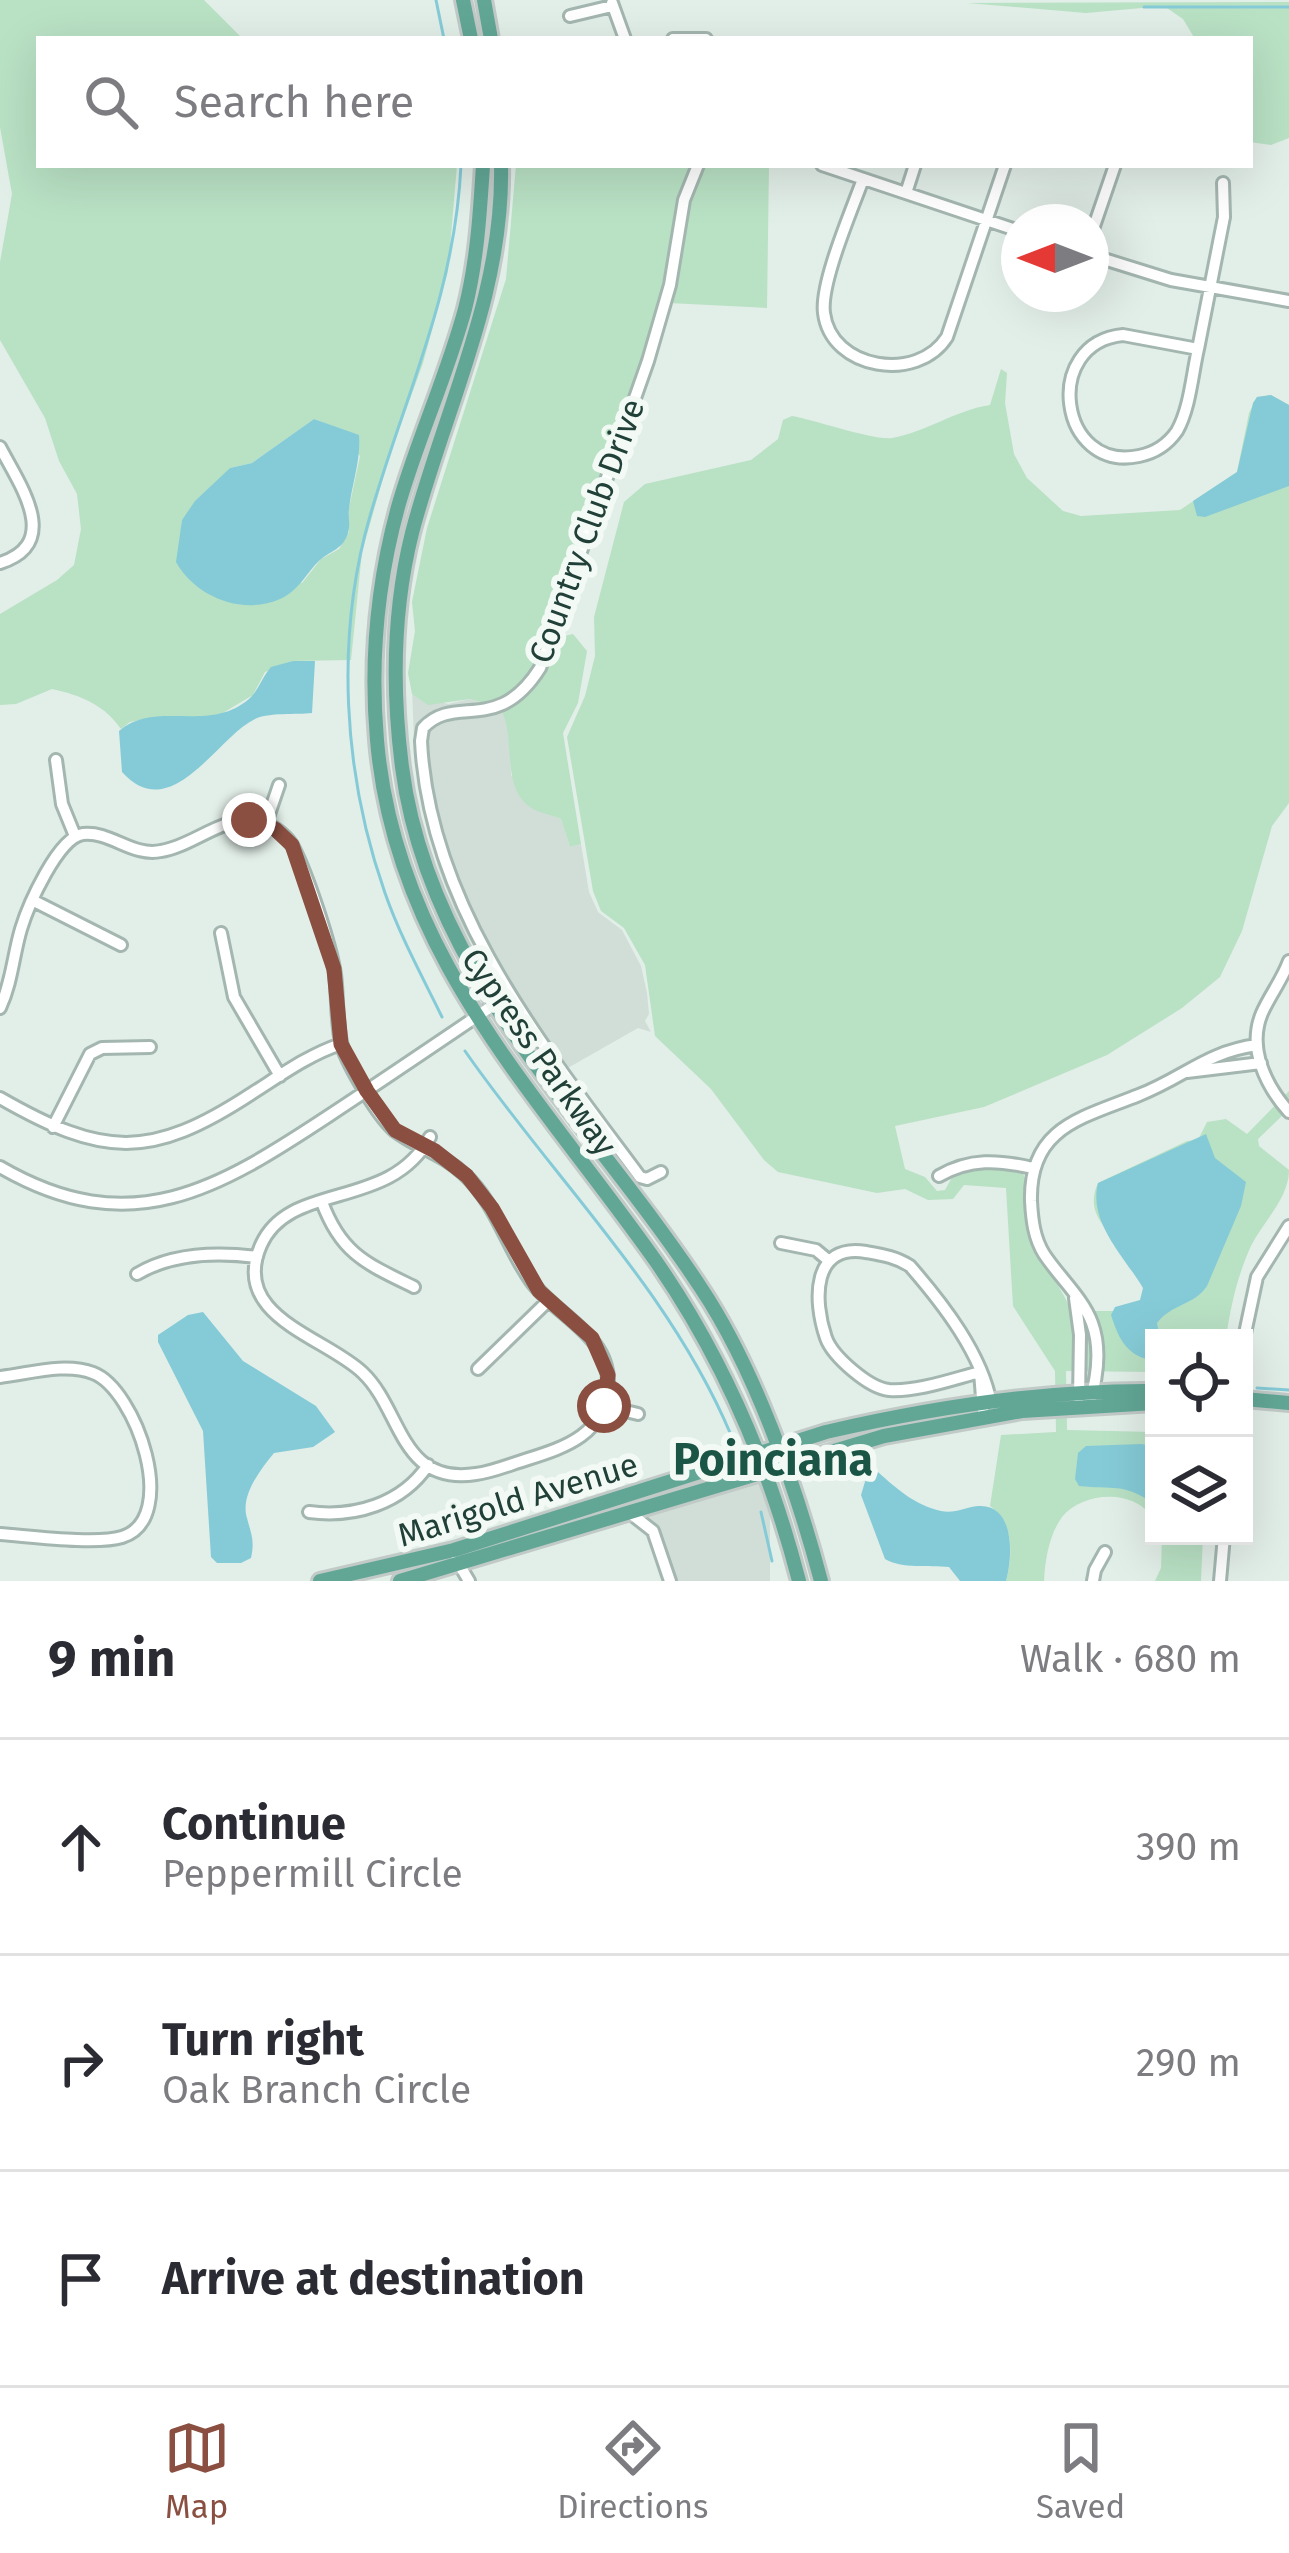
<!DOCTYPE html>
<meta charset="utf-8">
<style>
body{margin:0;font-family:"Fira Sans",sans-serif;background:#f2f2f3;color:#2b2b33}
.controls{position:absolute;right:36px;bottom:36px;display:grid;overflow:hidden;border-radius:0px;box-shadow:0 12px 48px #0002}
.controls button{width:108px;height:108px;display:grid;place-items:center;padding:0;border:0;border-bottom:3px solid #e1e1e2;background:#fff;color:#2b2b33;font:60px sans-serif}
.compass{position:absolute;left:1001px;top:204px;width:108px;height:108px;border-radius:50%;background:#fff;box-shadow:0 12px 48px #0002;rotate:270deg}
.stop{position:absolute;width:36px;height:36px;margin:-27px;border:9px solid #8a4f40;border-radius:50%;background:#fff}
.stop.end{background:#8a4f40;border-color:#fff;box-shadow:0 3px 12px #0008}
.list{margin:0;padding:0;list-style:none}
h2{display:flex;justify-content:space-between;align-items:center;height:156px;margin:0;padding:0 48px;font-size:51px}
h2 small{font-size:39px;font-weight:400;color:#7c7c81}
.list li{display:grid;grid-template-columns:78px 1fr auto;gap:36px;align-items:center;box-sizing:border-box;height:216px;padding:0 48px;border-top:3px solid #e1e1e2}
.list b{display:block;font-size:45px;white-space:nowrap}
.list p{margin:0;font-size:39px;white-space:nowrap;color:#7c7c81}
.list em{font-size:39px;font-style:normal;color:#7c7c81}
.icon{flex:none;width:66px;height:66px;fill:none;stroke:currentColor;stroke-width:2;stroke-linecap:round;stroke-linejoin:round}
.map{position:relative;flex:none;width:1289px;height:1581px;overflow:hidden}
.search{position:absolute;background:#fff;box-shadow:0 12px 48px #0002;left:36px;right:36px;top:36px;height:132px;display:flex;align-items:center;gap:30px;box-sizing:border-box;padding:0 42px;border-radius:0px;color:#7c7c81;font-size:45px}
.sheet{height:804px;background:#fff}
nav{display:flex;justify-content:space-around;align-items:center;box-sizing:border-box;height:168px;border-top:3px solid #e1e1e2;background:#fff;font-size:33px;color:#7c7c81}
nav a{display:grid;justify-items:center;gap:6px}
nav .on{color:#8a4f40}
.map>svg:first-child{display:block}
.built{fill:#d0ded7}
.green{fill:#b9e1c4;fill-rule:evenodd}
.water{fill:#85cbd7}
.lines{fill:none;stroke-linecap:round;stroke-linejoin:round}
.stream{stroke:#85cbd7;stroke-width:3}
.minor-casing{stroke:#a4b6b0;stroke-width:16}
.major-casing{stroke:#c1cac7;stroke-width:20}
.minor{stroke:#fff;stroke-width:10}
.major{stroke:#62a796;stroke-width:14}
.route{stroke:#8a4f40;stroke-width:15}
.labels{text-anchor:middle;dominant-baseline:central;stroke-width:12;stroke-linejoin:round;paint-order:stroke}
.street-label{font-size:33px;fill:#204038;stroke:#f3faf6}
.district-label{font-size:45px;font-weight:bold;fill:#1a5546;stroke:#f3faf6}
</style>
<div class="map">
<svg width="1289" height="1581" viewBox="0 0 1289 1581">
<rect width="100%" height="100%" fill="#e2eee8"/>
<!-- built -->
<path class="built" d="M412 689 413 694 448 704 470 699 491 705 429 716 419 727 417 741 430 823 505 993 501 995 459 921 438 867 415 764Z
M501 710 509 725 511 775 549 814 561 819 570 847 581 844 589 892 598 912 622 930 641 966 647 993 649 1014 645 1021 651 1032 638 1028 566 1069 480 932 438 821 426 760 427 729 448 717 483 716Z
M758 1477 770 1507V1581H674L657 1530 644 1513Z"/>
<!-- green -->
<path class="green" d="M0 0H204L243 39H39V165H457L448 271 423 363 389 457 362 552 351 660 293 661 265 672 253 695 216 717H156L130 722 121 729C105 705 80 695 52 689L16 704 0 705V614L57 580 74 565 81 529 77 494 59 461 45 418 0 340V262L12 194 0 127ZM314 419 330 425 360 456 349 508V532L339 549 321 559 302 583 181 533 182 520 230 468 252 463Z
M1289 2V138L1271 145 1250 142V39H1195L1183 19 1164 6 1086 13 967 3Z
M516 165H693C669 229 664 297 643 361 610 464 572 565 536 667L508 699 491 705 470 699 428 705 412 694 408 673 415 631 412 602 427 528 506 279Z
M702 165H769L767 308 669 303 688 201Z
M1001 369 1007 373 1005 403 1014 454 1027 478 1063 511 1081 516 1180 510 1237 472 1249 413 1257 397 1271 395 1289 405V803L1272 826 1242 931 1220 977 1182 1008 1107 1055 984 1107 895 1126 905 1169 925 1177 937 1191 945 1190 955 1172 989 1164 1021 1170C1032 1187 1024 1215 1030 1235 1039 1263 1061 1284 1071 1311H1120L1140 1307 1145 1292C1138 1275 1131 1260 1120 1246 1105 1226 1085 1212 1098 1183L1187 1141 1198 1140 1207 1122 1226 1119 1247 1134 1289 1091V1109L1258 1139 1259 1146 1289 1170C1289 1198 1263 1222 1251 1246 1237 1277 1231 1305 1226 1338H1154V1372L1066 1371 1067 1430 1154 1432V1520C1137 1489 1084 1490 1062 1517 1049 1535 1045 1560 1044 1581H1006C1013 1556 1014 1522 990 1506L1001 1435 1056 1432 1055 1371 1013 1306 1006 1188 964 1185 953 1199 928 1200 905 1189 877 1193 778 1172 764 1160 711 1089 655 1036 645 965 624 928 601 911 593 891 567 737 585 696 595 656 594 617 624 502 645 484 751 460 778 439 783 420 792 416C815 420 875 441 892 438 926 432 956 410 990 405Z
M573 634 587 651 578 703 563 733 581 844 570 847 561 819C552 815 541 813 533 809 499 789 517 738 501 710 533 697 544 669 556 638Z
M1162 1536H1203L1201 1581H1155L1161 1568Z"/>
<!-- water -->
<path class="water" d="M1271 395 1289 405V486L1205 517 1197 516 1193 501 1237 472 1253 403 1257 397Z
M314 419 359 435C361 461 352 483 349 509 348 518 351 527 347 536 341 550 330 551 320 560 306 573 299 591 280 599 241 616 195 596 176 562L182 520 195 501 230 468 252 463Z
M293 661H315L312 713C296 715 269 712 255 719 217 737 171 827 122 772L119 731C156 699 208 734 249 699 259 690 262 677 271 667Z
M1206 1134 1215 1158 1246 1182 1241 1206 1207 1286C1195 1305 1171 1304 1157 1323L1160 1338H1154V1361C1127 1356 1119 1340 1111 1315L1115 1307 1140 1300 1143 1288C1124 1256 1088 1222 1098 1183Z
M203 1312 243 1361 316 1406 335 1432 313 1447 274 1453C260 1470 240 1496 247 1518 251 1534 255 1540 251 1558L241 1563H217L211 1557 203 1431 158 1342V1335L188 1315Z
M1141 1444 1154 1446V1504C1123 1482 1113 1490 1079 1486L1075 1479 1078 1453 1086 1446Z
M878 1472C897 1489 915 1505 941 1511 955 1514 965 1507 978 1506 1015 1503 1013 1557 1006 1581H960L949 1567C929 1565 902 1569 885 1559L861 1495 867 1475Z"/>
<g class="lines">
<!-- stream -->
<path class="stream" d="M436 0 444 39
M1144 7H1289
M442 1017C422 976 400 936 385 893 343 774 335 637 370 516 405 395 455 294 461 165
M465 1051C554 1179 670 1290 731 1435
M1257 1388 1289 1390
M761 1512 772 1561"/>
<defs>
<path id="minor" d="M612 3 625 39
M570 16 612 6
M673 39H706
M822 165 1019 231
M863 179C852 210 820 283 824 313 831 370 918 383 947 337L1005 165
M906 193 915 165
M1091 235 1115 165
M1091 255 1171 280 1289 301
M1123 335 1198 349C1192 375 1190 408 1177 431 1168 444 1154 453 1139 456 1059 473 1041 343 1123 335Z
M1198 349 1224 217 1223 183
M0 447C19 484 63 543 0 563
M56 760 62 804 75 836
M266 823 279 785
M34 901 121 945
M221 933 234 997 280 1076
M1289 961C1282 980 1270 995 1262 1013 1247 1048 1266 1086 1289 1112
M0 1008C12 982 13 956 21 929 28 906 58 837 83 834 111 831 132 857 161 851 193 846 222 816 255 821 270 823 284 833 292 845 307 873 330 943 335 974 338 998 336 1024 342 1046 349 1067 378 1117 395 1131 417 1148 443 1154 464 1174 496 1203 506 1246 531 1281 557 1317 611 1335 608 1386 605 1434 566 1447 528 1459 511 1464 493 1472 476 1474 400 1486 402 1410 363 1373 326 1337 229 1317 261 1245 290 1180 389 1212 430 1137
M1187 1072 1261 1063
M0 1098C103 1157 150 1160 251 1094 281 1075 308 1055 341 1044
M53 1127 90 1054 102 1048 150 1047
M0 1167C131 1243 218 1189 330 1115 386 1078 442 1040 498 1002
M661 1172 647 1179 640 1177C545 1049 429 908 421 741L423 728C455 693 497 736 540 668L648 361 670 285 684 200 698 165
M939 1176C970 1158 998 1160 1033 1168
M322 1202C341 1254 367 1264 414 1287
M781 1243 816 1250 828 1260
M137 1274C172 1253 218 1252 257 1257
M1075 1298 1080 1335 1079 1399
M1244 1338 1257 1277 1289 1226
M478 1369 548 1301
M980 1372C953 1379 917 1392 889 1390 869 1388 833 1357 826 1338 813 1300 812 1243 866 1252 883 1255 896 1257 910 1266 943 1304 982 1354 991 1404
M980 1372 983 1410
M0 1377C28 1374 65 1362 93 1373 136 1389 181 1519 122 1537 96 1545 29 1536 0 1534
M1089 1405C1097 1379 1102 1350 1092 1323 1083 1298 1059 1277 1044 1254 1034 1238 1032 1220 1031 1201 1029 1127 1082 1118 1139 1095 1185 1077 1206 1052 1257 1045
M605 1406 638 1414
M309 1512C354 1518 402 1504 428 1465
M630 1513 653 1531 670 1581
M456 1559 469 1581
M1093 1581 1095 1570 1105 1552
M1220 1581 1224 1536"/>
<path id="major" d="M463 0 471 39
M484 0 491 39
M483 165C480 213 477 262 465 309 447 376 417 440 398 507 377 584 370 661 377 740 395 955 538 1094 655 1260 724 1359 769 1465 799 1581
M501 165C504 295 444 410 412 533 393 609 392 689 402 767 429 977 591 1120 701 1288 755 1369 796 1487 821 1581
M1244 1399 1289 1403
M320 1581 454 1550 826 1432C934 1407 1043 1390 1154 1391
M400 1581 884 1436 1022 1411 1154 1403"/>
</defs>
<!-- minor casing -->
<use href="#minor" class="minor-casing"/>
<!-- major casing -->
<use href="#major" class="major-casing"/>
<!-- minor -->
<use href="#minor" class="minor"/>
<!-- major -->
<use href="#major" class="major"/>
</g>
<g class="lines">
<!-- route -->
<path class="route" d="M249 820 275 829 292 845 334 969 341 1044 367 1091 395 1130 435 1151 467 1176 492 1208 539 1291 592 1338 608 1375 604 1406"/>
</g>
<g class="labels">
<!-- street labels -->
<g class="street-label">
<text transform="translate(587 531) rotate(-70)">Country Club Drive</text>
<text transform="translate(539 1052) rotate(55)">Cypress Parkway</text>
<text transform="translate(518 1500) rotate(-17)">Marigold Avenue</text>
</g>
<!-- district labels -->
<g class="district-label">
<text x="773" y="1460">Poinciana</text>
</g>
</g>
</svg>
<div class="controls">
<button><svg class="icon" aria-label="locate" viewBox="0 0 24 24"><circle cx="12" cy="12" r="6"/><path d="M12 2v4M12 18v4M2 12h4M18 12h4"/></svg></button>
<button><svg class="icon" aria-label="layers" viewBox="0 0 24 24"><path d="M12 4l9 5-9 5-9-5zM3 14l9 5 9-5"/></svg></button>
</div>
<svg class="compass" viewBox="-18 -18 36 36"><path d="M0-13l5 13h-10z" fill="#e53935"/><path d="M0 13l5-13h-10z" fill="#7c7c81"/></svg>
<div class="stop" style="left:604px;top:1406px"></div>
<div class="stop end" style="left:249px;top:820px"></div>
<div class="search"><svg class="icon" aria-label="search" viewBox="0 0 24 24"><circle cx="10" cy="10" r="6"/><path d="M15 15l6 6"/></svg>Search here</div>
</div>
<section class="sheet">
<h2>9 min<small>Walk · 680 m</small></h2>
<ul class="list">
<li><svg class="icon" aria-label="ahead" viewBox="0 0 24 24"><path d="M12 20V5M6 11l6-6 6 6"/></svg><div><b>Continue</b><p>Peppermill Circle</p></div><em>390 m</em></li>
<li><svg class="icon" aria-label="right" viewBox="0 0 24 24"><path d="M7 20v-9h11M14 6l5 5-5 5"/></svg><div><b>Turn right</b><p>Oak Branch Circle</p></div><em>290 m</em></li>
<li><svg class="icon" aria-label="arrive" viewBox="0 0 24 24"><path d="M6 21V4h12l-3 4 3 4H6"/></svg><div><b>Arrive at destination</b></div></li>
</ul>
</section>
<nav>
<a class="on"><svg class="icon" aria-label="map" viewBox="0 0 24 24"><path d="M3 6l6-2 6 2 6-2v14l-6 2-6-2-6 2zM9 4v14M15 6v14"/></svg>Map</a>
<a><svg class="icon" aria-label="directions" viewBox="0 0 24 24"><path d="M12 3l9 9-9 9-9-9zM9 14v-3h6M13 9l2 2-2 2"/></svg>Directions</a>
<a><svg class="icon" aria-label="saved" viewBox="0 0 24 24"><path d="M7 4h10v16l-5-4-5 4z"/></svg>Saved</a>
</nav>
